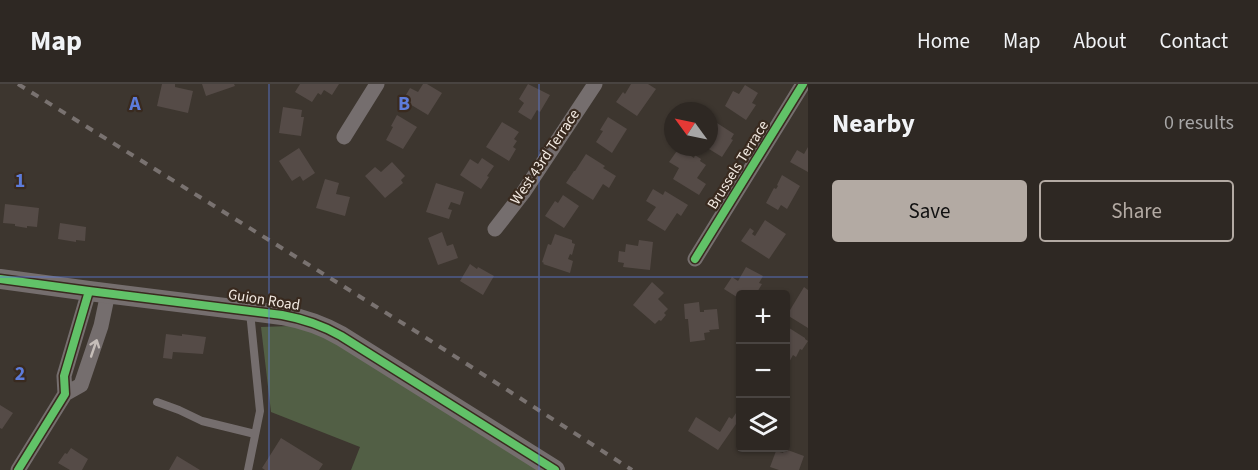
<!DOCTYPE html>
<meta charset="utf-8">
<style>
body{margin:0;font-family:"Source Sans 3",sans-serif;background:#36302b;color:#f1f3f6}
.controls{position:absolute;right:18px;bottom:18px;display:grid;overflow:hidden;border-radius:6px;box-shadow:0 2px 4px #0004}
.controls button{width:54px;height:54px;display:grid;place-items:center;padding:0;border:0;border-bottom:2px solid #494441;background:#2e2823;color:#f1f3f6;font:30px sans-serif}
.compass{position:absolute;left:664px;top:18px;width:54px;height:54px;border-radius:50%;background:#2e2823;box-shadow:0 2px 4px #0004;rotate:303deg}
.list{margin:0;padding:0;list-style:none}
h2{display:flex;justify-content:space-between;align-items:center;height:78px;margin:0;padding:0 24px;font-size:26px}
h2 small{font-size:20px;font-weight:400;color:#a7a6a6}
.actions{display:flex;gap:12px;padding:18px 24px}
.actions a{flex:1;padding:14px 0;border:2px solid #b3aaa3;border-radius:6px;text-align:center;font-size:21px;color:#b3aaa3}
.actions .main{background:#b3aaa3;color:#111}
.icon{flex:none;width:33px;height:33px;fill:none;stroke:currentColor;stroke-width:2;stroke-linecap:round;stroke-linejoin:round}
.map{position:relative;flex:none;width:808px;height:386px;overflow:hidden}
header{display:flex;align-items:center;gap:36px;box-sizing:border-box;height:84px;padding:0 30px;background:#2e2823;border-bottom:2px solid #494441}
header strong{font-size:28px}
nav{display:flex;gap:33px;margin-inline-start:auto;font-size:21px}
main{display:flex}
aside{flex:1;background:#2e2823}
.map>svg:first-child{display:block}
.green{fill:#525f45}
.building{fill:#554b47}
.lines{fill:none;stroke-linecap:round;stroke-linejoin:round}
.service{stroke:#756e6e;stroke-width:8}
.minor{stroke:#756e6e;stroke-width:15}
.tertiary{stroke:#756e6e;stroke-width:20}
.rail{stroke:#797270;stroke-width:4;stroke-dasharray:8 8;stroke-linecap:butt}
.cycleway-casing{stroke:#392a1f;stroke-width:11}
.cycleway{stroke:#61c268;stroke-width:8}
.oneway{stroke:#c6beb9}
.grid{fill:none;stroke:#5d7cdb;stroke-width:1.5;stroke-opacity:0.55}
.labels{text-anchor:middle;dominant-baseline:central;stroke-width:4.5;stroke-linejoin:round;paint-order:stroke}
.street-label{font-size:15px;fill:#f2e9e1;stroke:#392a1f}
.grid-label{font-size:20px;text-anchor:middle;font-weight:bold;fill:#5d7cdb;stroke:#392a1f;stroke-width:4.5;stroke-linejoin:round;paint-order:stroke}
</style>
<header>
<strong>Map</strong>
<nav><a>Home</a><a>Map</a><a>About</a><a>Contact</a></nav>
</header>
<main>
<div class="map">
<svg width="808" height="386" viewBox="0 0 808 386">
<rect width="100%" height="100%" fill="#3d362f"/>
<!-- green -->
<path class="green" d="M319 241 555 386H351L360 363 271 328 261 243Z"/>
<!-- building -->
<path class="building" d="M162 0H175V3L193 7 188 29 157 22Z
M202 0H234L235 2 206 12Z
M300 0H339L332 11 324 6 321 11 318 9 312 18 295 8Z
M423 0H427L442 9 428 31 403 16 410 4 418 8Z
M528 0 550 11 540 28 537 26 531 36 518 28 524 19 519 15Z
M631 0H648L656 5 637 32 616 18 623 8 625 10Z
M745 1 758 9 752 19 756 21 746 36 725 22 733 7 739 10Z
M283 23 302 26 301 33H304L301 52 279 49Z
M397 31 417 43 403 65 386 56 393 43 391 42Z
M608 33 627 45 612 69 596 58 603 47 600 46Z
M502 38 519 48 514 55 517 57 513 63 516 65 509 77 486 63Z
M717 39 734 50 731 55 733 56 722 73 709 65V52Z
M808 63V88L790 78 797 66 804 70Z
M299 64 315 89 303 97 300 92 292 97 279 77Z
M679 64 694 74 695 71 701 75 700 77 706 81 697 94 706 100 699 111 673 95 679 84 669 78Z
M586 70 605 82 603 84 616 92 609 104 603 100 593 116 566 99 574 87H575Z
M482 74 494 82 487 92 489 93 481 105 460 91 470 75 478 80Z
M392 78 405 92 401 96 403 99 385 114 365 92 375 83 381 88Z
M782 91 800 102 787 125 781 121 778 126 766 119 774 104 776 105 778 102 777 101Z
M325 95 339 99 336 110 350 113 345 132 316 124Z
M436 99 464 108 460 121 451 118 448 125 452 126 449 135 426 128Z
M653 105 663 111 665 107 688 121 681 132 677 129 665 147 647 136 656 123 646 117Z
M563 111 579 122 564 144 545 132 555 117 558 119Z
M5 120 39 124 37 143 27 142V144L15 142V140L3 139Z
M765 136 786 150 769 175 741 157 750 144 754 147 752 150 755 152Z
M60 139 86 143 85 157 76 156V158L58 155Z
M442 148 447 162 453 160 458 174 438 181 428 154Z
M555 150 572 156V159L575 160 572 171 570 170 568 175 573 177 570 189 543 180 544 179 542 178 548 160 551 161Z
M639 156 653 158 650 186 623 183 624 179 618 178 619 167 625 168 626 160 638 162Z
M470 180 477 185 478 183 494 192 483 211 460 197Z
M746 183 763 192 759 199 762 200 756 210H740V215L724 205 732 193 738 197Z
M652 198 664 209 658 215 668 225 664 229 666 231 661 237 659 236 655 240 633 221Z
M804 203 808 206V244L787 231Z
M699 218 700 228H704V226L717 225 719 245 709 246 710 248 704 249 705 256 690 258 688 235H685L684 220Z
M786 242 805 254V255L808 257 802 266 800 265 796 273 793 271 786 284Z
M166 250 182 252V250L206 253 203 270 173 268 172 275 163 274Z
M0 321 13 329 2 345 0 344Z
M738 326 740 327V343L736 340 718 366 688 347 696 333 720 348 729 333 732 335Z
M281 354 323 380 319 386H265L262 384Z
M71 364 88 375 82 386H70L58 379 65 369 67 370Z
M785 365 804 372 799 386H779L770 383 776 367 783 369Z
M177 372 200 386H169Z"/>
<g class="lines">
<!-- service -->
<path class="service" d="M157 318 179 326 202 337 255 350
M248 386 260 327 250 228"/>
<!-- minor -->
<path class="minor" d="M344 53 377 0
M495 145 523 109 595 0
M695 175 803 0
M65 310 81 301 101 242 108 209
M18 386 65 310 64 292 89 207"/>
<!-- tertiary -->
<path class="tertiary" d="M0 195 89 207 282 231C304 235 322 241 341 252L555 386"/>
<!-- rail -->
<path class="rail" d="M18 0 420 250 632 386"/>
<defs>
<path id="cycleway" d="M695 175 803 0
M0 195 89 207 282 231C304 235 322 241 341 252L555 386
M18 386 65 310 64 292 89 207"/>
</defs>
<!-- cycleway casing -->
<use href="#cycleway" class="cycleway-casing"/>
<!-- cycleway -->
<use href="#cycleway" class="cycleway"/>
</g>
<!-- one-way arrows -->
<defs><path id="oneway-shaft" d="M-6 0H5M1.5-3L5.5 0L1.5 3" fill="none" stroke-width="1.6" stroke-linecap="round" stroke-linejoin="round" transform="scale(1.5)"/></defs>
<use class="oneway" href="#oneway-shaft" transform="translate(94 264) rotate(-71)"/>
<!-- grid -->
<path class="grid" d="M269 0V386M539 0V386M0 193H808"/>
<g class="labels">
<!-- street labels -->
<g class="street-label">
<text transform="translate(545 73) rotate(-56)">West 43rd Terrace</text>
<text transform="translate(738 81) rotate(-58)">Brussels Terrace</text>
<text transform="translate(264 216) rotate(9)">Guion Road</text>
</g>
</g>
<g class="grid-label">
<text x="135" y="26">A</text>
<text x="404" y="26">B</text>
<text x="20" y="103">1</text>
<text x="20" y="296">2</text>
</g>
</svg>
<div class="controls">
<button>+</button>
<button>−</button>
<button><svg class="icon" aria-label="layers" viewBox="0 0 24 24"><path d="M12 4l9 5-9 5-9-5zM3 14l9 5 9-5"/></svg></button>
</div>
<svg class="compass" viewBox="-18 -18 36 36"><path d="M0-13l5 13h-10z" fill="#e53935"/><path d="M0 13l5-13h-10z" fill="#a7a6a6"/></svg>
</div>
<aside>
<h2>Nearby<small>0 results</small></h2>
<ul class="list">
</ul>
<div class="actions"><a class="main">Save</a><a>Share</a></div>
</aside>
</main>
